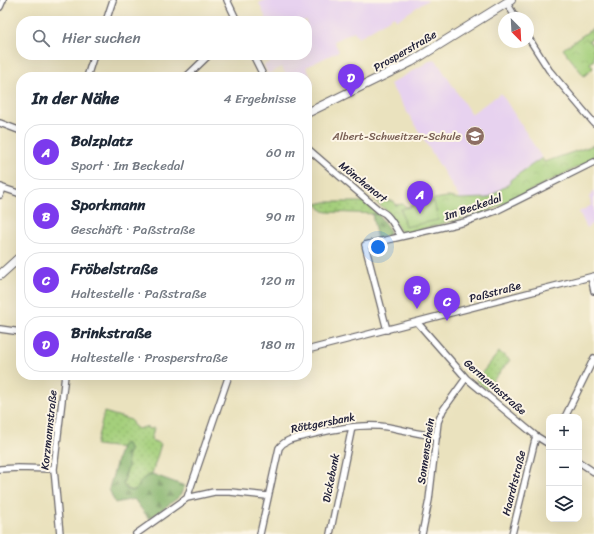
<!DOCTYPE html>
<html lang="de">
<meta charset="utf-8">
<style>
body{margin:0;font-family:Sriracha,sans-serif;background:#f6f6f7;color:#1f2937}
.controls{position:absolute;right:12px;bottom:12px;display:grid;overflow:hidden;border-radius:8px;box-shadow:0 4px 16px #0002}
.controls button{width:36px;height:36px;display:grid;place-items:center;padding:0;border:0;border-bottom:1px solid #e0e1e3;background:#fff;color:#1f2937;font:20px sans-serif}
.compass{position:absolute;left:498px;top:12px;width:36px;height:36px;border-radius:50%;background:#fff;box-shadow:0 4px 16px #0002;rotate:156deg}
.you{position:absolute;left:378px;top:247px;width:14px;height:14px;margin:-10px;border:3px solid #fff;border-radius:50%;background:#1a73e8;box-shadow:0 0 0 6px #1a73e833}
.badge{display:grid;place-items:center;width:26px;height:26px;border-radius:50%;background:#7c3aed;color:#fff;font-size:13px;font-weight:700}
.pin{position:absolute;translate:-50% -33px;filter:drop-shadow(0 1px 2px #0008)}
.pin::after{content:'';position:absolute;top:21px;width:14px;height:12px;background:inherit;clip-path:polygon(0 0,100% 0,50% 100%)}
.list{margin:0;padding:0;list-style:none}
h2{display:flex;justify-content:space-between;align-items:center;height:52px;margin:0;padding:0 16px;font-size:17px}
h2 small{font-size:13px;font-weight:400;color:#747a83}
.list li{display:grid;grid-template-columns:26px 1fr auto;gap:12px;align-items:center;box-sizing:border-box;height:56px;margin:0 8px 8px;padding:0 8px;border:1px solid #e0e1e3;border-radius:16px}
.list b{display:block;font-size:15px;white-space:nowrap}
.list p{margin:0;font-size:13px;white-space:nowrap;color:#747a83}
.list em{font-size:13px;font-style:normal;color:#747a83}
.icon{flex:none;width:22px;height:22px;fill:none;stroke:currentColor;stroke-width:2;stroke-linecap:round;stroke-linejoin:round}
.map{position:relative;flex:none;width:594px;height:534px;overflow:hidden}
.search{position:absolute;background:#fff;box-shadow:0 4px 16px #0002;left:16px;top:16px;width:296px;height:44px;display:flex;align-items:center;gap:10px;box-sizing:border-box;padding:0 14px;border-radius:16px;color:#747a83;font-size:15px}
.panel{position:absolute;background:#fff;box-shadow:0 4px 16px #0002;left:16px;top:72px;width:296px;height:308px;border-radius:16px}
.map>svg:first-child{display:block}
.built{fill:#e7d2ef}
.grass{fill:url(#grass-dots);stroke:#63785b}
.forest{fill:url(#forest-firs);stroke:#526a53}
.park{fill:url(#park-crowns);stroke:#63785b}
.pitch{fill:#a4cf7b;stroke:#63785b}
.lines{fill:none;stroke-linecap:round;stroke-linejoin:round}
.street-casing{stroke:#686569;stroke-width:8}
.secondary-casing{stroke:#686569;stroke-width:10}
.street{stroke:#fff;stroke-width:5.5}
.secondary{stroke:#fff;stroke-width:8}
.labels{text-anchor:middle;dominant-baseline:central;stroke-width:4;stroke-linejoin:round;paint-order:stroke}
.street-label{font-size:11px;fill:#22223b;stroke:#fcf5e5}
.education-label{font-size:11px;fill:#785e54;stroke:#fcf5e5;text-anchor:end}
</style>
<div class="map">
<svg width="594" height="534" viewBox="0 0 594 534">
<defs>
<pattern id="grass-dots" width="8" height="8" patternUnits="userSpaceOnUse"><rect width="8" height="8" fill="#a4cf7b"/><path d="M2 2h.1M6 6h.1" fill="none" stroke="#8db16b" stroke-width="1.8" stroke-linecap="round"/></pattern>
<pattern id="forest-firs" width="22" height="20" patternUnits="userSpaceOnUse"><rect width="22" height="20" fill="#83b26b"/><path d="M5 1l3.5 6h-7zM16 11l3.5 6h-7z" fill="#6b9059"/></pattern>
<pattern id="park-crowns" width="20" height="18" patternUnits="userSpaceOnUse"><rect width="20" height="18" fill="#a4cf7b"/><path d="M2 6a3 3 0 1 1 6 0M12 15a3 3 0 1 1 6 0" fill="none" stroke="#8db16b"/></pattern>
</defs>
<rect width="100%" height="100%" fill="#fcf5e5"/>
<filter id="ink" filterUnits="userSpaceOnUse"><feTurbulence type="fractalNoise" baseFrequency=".025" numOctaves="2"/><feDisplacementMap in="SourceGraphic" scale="8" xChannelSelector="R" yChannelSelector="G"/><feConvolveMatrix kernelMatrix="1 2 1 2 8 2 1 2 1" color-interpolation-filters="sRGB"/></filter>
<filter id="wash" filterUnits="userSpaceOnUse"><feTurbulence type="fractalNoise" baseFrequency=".012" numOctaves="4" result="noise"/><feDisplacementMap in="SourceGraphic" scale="16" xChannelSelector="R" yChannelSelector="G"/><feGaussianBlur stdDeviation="0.9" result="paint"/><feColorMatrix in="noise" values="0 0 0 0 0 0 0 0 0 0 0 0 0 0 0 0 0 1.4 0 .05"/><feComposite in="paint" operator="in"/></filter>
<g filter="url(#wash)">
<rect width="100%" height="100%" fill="#eae2be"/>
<!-- built -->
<path class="built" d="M265 0H428L397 20 394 16 358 38 354 31 334 41 339 51 306 67 314 84 307 87V77H287L282 67 268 74 264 65 284 55H307V21H267L259 3Z
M433 59 436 60 471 114 501 93 542 158 510 180 511 182 488 198 460 199 390 84Z
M594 191V222L587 228 579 212 592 205 589 197Z"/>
<!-- grass -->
<path class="grass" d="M326 202H365L378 214 328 212 323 211 317 204Z
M499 352 510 360 486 389 476 380Z
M104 412 131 420 133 425 138 429 145 427 150 429 154 428 151 440 161 444 152 474C149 475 146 476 143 479 141 481 141 485 139 487 134 493 126 490 123 484L128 466 127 459 129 450 122 445 121 448 96 445Z"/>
<!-- forest -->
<path class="forest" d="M372 214H378L390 231 388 235 377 239Z
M125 443 128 445 129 450 127 459 128 466 123 484 126 489C138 495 137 485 143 479 145 477 149 475 152 474L185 486 179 497 149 519 134 499 115 503 109 489 121 446Z"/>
<!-- park -->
<path class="park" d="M592 29V33L594 37 589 40 594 47V60L590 63 593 68 584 76 563 49Z
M594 145V159L497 207 482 213 407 233 401 232 388 212 374 200 394 201 395 205 403 204 405 207 434 200V199L448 197 460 199 488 198 510 183V180L542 158 544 162Z"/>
<!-- pitch -->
<path class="pitch" d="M434 202 438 220 405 227 401 209Z"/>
</g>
<g filter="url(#ink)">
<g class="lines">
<defs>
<path id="street" d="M227 0 237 21
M507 3 516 18
M0 7 3 0
M106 21 113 0
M528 37 549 70 594 123
M253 55 264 77
M87 77 94 55
M186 77 209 55
M0 123 21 131
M307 148 380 211C390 214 395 228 401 236
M0 187 18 193 21 195
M0 195 2 191 1 187
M591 277 594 291
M417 322 466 378 536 436 549 444
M0 329 21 332
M387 330 365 245 465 222 496 211 594 162
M307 350 594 276
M565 417 594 358
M579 462 594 472
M0 469 18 468 54 469
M187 498 214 492H230L267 496
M60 534 54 469 65 375
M136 534 187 498 229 375
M260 534 279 448C286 438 298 438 309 435 335 429 361 423 388 427 405 430 420 435 437 436
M330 534 352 427
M422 534 429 500 438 422 443 410 466 378
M512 534 536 436"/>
<path id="secondary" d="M307 113 411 62 511 0
M0 275 21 256"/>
</defs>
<!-- street casing -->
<use href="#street" class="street-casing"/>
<!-- secondary casing -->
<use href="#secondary" class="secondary-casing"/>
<!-- street -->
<use href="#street" class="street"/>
<!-- secondary -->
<use href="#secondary" class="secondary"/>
</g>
</g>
<!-- icons -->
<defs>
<symbol id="school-disc" viewBox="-11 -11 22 22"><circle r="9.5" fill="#8d6e63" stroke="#fcf5e5"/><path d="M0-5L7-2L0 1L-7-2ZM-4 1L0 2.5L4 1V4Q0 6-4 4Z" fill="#fff"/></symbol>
</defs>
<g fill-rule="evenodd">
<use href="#school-disc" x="464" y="125" width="22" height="22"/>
</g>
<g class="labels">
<!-- street labels -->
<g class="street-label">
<text transform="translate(405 51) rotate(-30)">Prosperstraße</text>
<text transform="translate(363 182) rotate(39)">Mönchenort</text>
<text transform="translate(473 207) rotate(-19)">Im Beckedal</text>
<text transform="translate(495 292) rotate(-15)">Paßstraße</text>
<text transform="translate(495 387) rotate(41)">Germaniastraße</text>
<text transform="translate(323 423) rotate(-11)">Röttgersbank</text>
<text transform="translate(49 430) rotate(-84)">Korzmannstraße</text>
<text transform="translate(426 451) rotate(-82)">Sonnenschein</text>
<text transform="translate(331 478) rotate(-79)">Dickebank</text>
<text transform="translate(514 483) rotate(-76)">Haardtstraße</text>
</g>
<!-- education labels -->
<g class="education-label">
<text x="461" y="136">Albert-Schweitzer-Schule</text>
</g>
</g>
</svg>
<div class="controls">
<button>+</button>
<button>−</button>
<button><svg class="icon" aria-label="layers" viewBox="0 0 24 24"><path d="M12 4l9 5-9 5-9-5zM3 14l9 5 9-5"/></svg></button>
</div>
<svg class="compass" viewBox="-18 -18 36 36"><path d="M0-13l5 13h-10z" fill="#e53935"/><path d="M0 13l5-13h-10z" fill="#747a83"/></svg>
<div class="you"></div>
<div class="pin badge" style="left:420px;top:214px">A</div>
<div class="pin badge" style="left:417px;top:309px">B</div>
<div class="pin badge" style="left:447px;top:321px">C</div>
<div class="pin badge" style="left:351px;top:97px">D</div>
<div class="search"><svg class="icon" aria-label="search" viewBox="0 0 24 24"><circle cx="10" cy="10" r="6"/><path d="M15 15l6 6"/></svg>Hier suchen</div>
<section class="panel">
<h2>In der Nähe<small>4 Ergebnisse</small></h2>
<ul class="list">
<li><span class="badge">A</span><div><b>Bolzplatz</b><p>Sport · Im Beckedal</p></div><em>60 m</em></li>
<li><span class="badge">B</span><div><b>Sporkmann</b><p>Geschäft · Paßstraße</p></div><em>90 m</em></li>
<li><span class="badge">C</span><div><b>Fröbelstraße</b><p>Haltestelle · Paßstraße</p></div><em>120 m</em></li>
<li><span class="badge">D</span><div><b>Brinkstraße</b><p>Haltestelle · Prosperstraße</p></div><em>180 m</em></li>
</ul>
</section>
</div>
